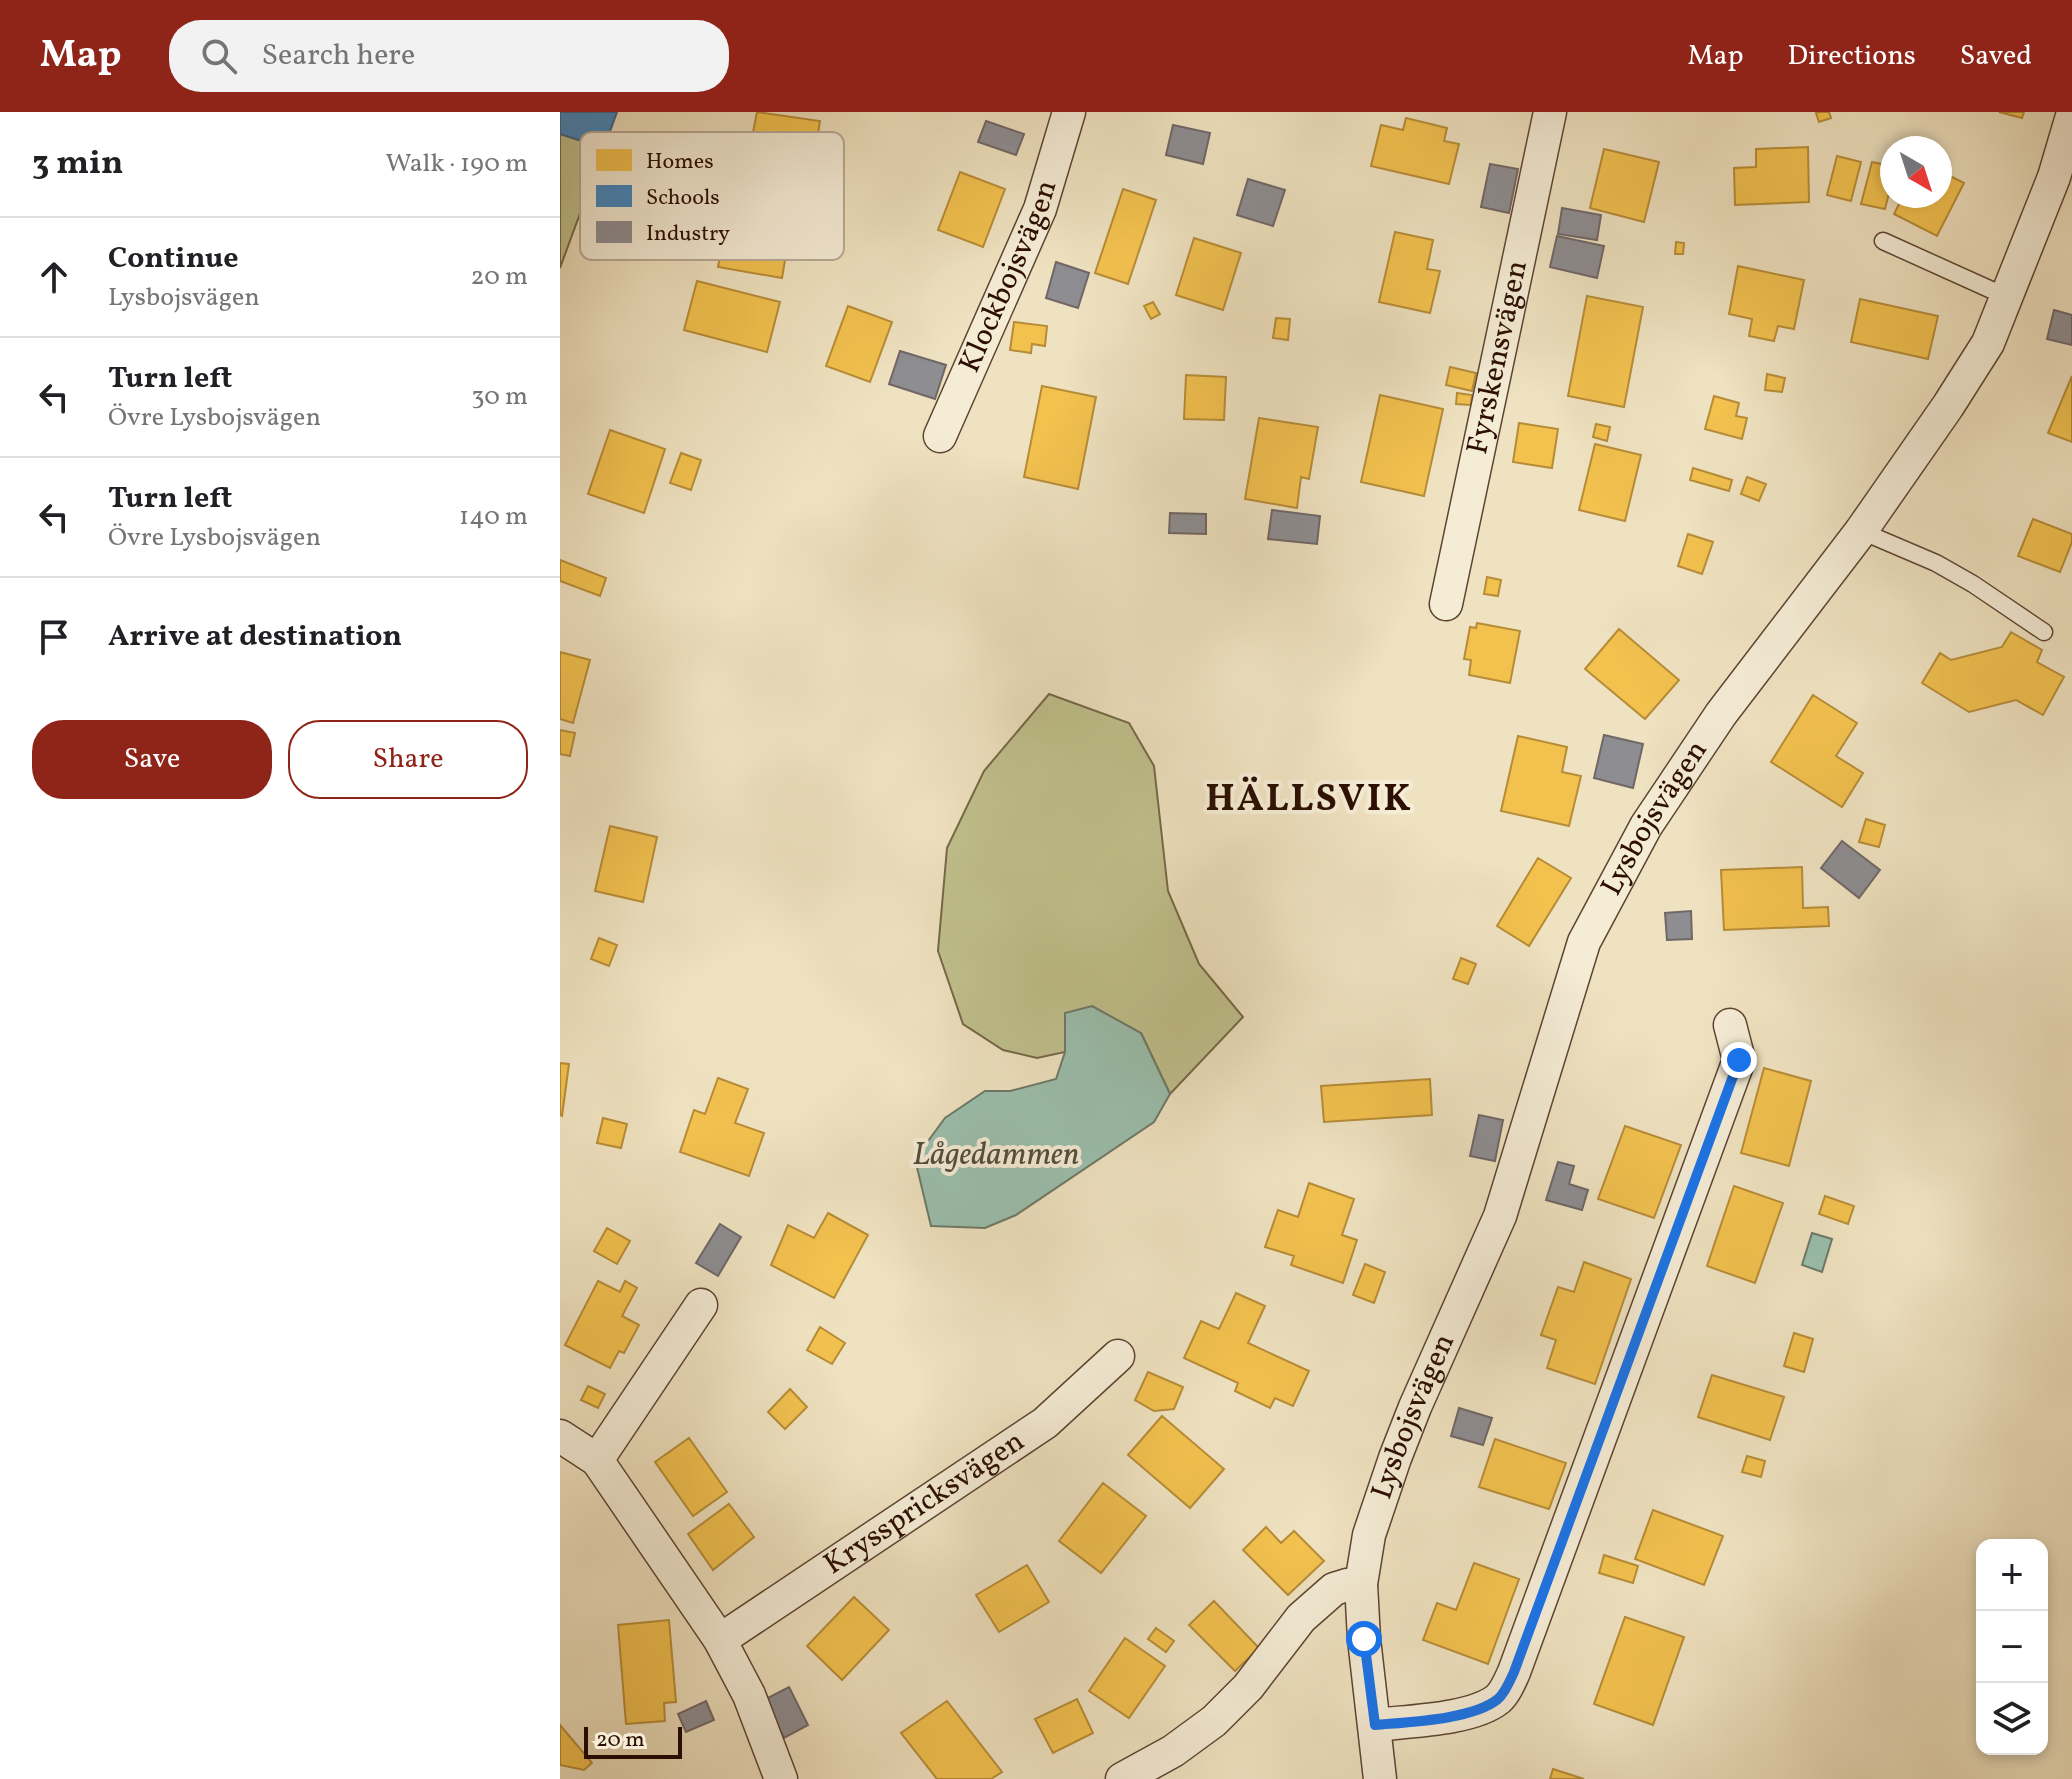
<!DOCTYPE html>
<meta charset="utf-8">
<style>
body{margin:0;font-family:Vollkorn,serif;background:#f2f2f2;color:#202124}
.controls{position:absolute;right:24px;bottom:24px;display:grid;overflow:hidden;border-radius:16px;box-shadow:0 4px 12px #0003}
.controls button{width:72px;height:72px;display:grid;place-items:center;padding:0;border:0;border-bottom:2px solid #e0e0e0;background:#fff;color:#202124;font:40px sans-serif}
.compass{position:absolute;left:1320px;top:24px;width:72px;height:72px;border-radius:50%;background:#fff;box-shadow:0 4px 12px #0003;rotate:141deg}
.scale{position:absolute;left:24px;bottom:20px;width:98px;box-sizing:border-box;padding-left:8px;border:4px solid #2c0f02;border-top:0;font-size:22px;line-height:28px;white-space:nowrap;color:#2c0f02;-webkit-text-stroke:6px #f5ecd6;paint-order:stroke}
.stop{position:absolute;width:24px;height:24px;margin:-18px;border:6px solid #1a73e8;border-radius:50%;background:#fff}
.stop.end{background:#1a73e8;border-color:#fff;box-shadow:0 2px 8px #0008}
.list{margin:0;padding:0;list-style:none}
h2{display:flex;justify-content:space-between;align-items:center;height:104px;margin:0;padding:0 32px;font-size:34px}
h2 small{font-size:26px;font-weight:400;color:#757577}
.list li{display:grid;grid-template-columns:52px 1fr auto;gap:24px;align-items:center;box-sizing:border-box;height:120px;padding:0 32px;border-top:2px solid #e0e0e0}
.list b{display:block;font-size:30px;white-space:nowrap}
.list p{margin:0;font-size:26px;white-space:nowrap;color:#757577}
.list em{font-size:26px;font-style:normal;color:#757577}
.actions{display:flex;gap:16px;padding:24px 32px}
.actions a{flex:1;padding:18px 0;border:2px solid #8f2418;border-radius:32px;text-align:center;font-size:28px;color:#8f2418}
.actions .main{background:#8f2418;color:#fff}
.icon{flex:none;width:44px;height:44px;fill:none;stroke:currentColor;stroke-width:2;stroke-linecap:round;stroke-linejoin:round}
.map{position:relative;flex:none;width:1512px;height:1667px;overflow:hidden}
header{display:flex;align-items:center;gap:48px;box-sizing:border-box;height:112px;padding:0 40px;background:#8f2418;color:#fff}
header strong{font-size:38px}
nav{display:flex;gap:44px;margin-inline-start:auto;font-size:28px}
.search{width:560px;height:72px;background:#f2f2f2;display:flex;align-items:center;gap:20px;box-sizing:border-box;padding:0 28px;border-radius:32px;color:#757577;font-size:30px}
main{display:flex}
aside{flex:1;background:#fff}
.map>svg:first-child{display:block}
.green{fill:#c0c18d;stroke:#766848;stroke-width:2}
.water{fill:#9abfad;stroke:#6e7969;stroke-width:2}
.homes{fill:#f2c14e;stroke:#b78c37;stroke-width:2}
.schools{fill:#3f88c5;stroke:#39648a;stroke-width:2}
.industry{fill:#8d8d92;stroke:#706767;stroke-width:2}
.lines{fill:none;stroke-linecap:round;stroke-linejoin:round}
.service-casing{stroke:#5d4432;stroke-width:19}
.minor-casing{stroke:#5d4432;stroke-width:35}
.service{stroke:#f5ecd6;stroke-width:16}
.minor{stroke:#f5ecd6;stroke-width:32}
.route{stroke:#1a73e8;stroke-width:10}
.labels{text-anchor:middle;dominant-baseline:central;stroke-width:8;stroke-linejoin:round;paint-order:stroke}
.street-label{font-size:30px;fill:#2c0f02;stroke:#f5ecd6}
.water-label{font-size:32px;font-style:italic;fill:#524d3e;stroke:#f5ecd6}
.district-label{font-size:38px;font-weight:bold;letter-spacing:2px;fill:#2c0f02;stroke:#f5ecd6}
.key{fill:#f5ecd6;stroke:#b9aa96;stroke-width:2}
.key-label{font-size:22px;fill:#2c0f02}
</style>
<header>
<strong>Map</strong>
<div class="search"><svg class="icon" aria-label="search" viewBox="0 0 24 24"><circle cx="10" cy="10" r="6"/><path d="M15 15l6 6"/></svg>Search here</div>
<nav><a>Map</a><a>Directions</a><a>Saved</a></nav>
</header>
<main>
<aside>
<h2>3 min<small>Walk · 190 m</small></h2>
<ul class="list">
<li><svg class="icon" aria-label="ahead" viewBox="0 0 24 24"><path d="M12 20V5M6 11l6-6 6 6"/></svg><div><b>Continue</b><p>Lysbojsvägen</p></div><em>20 m</em></li>
<li><svg class="icon" aria-label="left" viewBox="0 0 24 24"><path d="M17 20v-9H6M10 6l-5 5 5 5"/></svg><div><b>Turn left</b><p>Övre Lysbojsvägen</p></div><em>30 m</em></li>
<li><svg class="icon" aria-label="left" viewBox="0 0 24 24"><path d="M17 20v-9H6M10 6l-5 5 5 5"/></svg><div><b>Turn left</b><p>Övre Lysbojsvägen</p></div><em>140 m</em></li>
<li><svg class="icon" aria-label="arrive" viewBox="0 0 24 24"><path d="M6 21V4h12l-3 4 3 4H6"/></svg><div><b>Arrive at destination</b></div></li>
</ul>
<div class="actions"><a class="main">Save</a><a>Share</a></div>
</aside>
<div class="map">
<svg width="1512" height="1667" viewBox="0 0 1512 1667">
<rect width="100%" height="100%" fill="#efe2c0"/>
<filter id="stains"><feTurbulence type="fractalNoise" baseFrequency=".0025" numOctaves="4"/><feColorMatrix values="0 0 0 0 .2 0 0 0 0 .09 0 0 0 0 .02 0 0 0 .5 -.17"/></filter>
<radialGradient id="worn" r=".72"><stop offset=".6" stop-color="#630" stop-opacity="0"/><stop offset="1" stop-color="#630" stop-opacity=".3"/></radialGradient>
<!-- green -->
<path class="green" d="M0 22 44 36 0 156Z
M489 582 569 611 594 654 608 779 639 852 683 905 610 982 581 921 505 902V940L477 946 443 938 403 912 378 839 387 736 424 659Z"/>
<!-- water -->
<path class="water" d="M532 894 581 921 610 982 594 1010 456 1103 425 1116 371 1114 355 1047 385 1006 425 979H450L496 967 505 940V901Z
M1252 1121 1272 1127 1262 1160 1242 1153Z"/>
<!-- homes -->
<path class="homes" d="M197 0 260 9 254 47 190 36Z
M1260 0H1269L1271 6 1259 10 1256 1Z
M1439 0H1464L1462 6Z
M846 6 887 16 884 29 899 32 889 72 811 54 821 13 843 18Z
M1248 35 1249 90 1175 93 1174 56 1196 55V37Z
M1044 37 1099 50 1084 110 1030 96Z
M1277 44 1301 50 1291 89 1267 83Z
M1312 50 1332 54V69L1325 97 1301 92Z
M1380 59 1404 71 1377 124 1334 102 1343 84H1380Z
M400 60 445 77 423 135 378 118Z
M563 77 596 88 568 172 535 161Z
M166 114 229 125 222 166 158 155Z
M835 120 873 128 867 157 880 159 870 201 819 190Z
M634 126 681 141 663 198 616 183Z
M1116 130 1124 131 1123 142H1115Z
M1178 154 1244 168 1234 217 1218 214 1214 229 1189 224 1192 207 1169 202Z
M137 169 220 190 207 240 124 218Z
M1027 184 1083 195 1064 295 1008 284Z
M1300 187 1378 204 1368 247 1291 230Z
M593 190 600 202 591 207 584 194Z
M288 194 332 210 310 270 266 254Z
M716 206 730 207 728 228 713 226Z
M454 210 487 214 485 234 472 232 471 241 450 238Z
M890 255 916 261 912 279 886 273Z
M1207 262 1225 266 1222 280 1205 278Z
M626 263 666 265 664 308 624 307Z
M1512 264V330L1488 321Z
M482 274 536 285 518 377 464 365Z
M897 281 912 283 911 293 896 292Z
M820 283 883 297 864 384 801 370Z
M1154 284 1179 291 1176 304 1187 306 1182 327 1145 317Z
M699 306 758 315 749 367 741 365 737 396 685 387Z
M959 311 998 317 992 356 953 350Z
M1036 312 1050 315 1047 329 1033 325Z
M50 318 105 337 84 401 28 382Z
M1035 332 1081 343 1065 409 1019 398Z
M121 341 141 348 131 378 110 371Z
M1133 356 1172 368 1169 379 1130 368Z
M1187 365 1206 372 1199 389 1181 382Z
M1473 407 1512 422V430L1500 460 1458 444Z
M1128 422 1153 430 1142 462 1118 454Z
M0 448 46 466 40 484 0 469Z
M927 465 941 468 938 484 924 482Z
M917 511 960 519 950 571 909 563 911 548 904 547 910 515 916 516Z
M1059 517 1119 568 1085 607 1025 557Z
M1451 520 1482 538 1477 550 1504 565 1483 603 1456 588 1409 600 1362 571 1380 541 1391 548 1442 535Z
M0 540 30 548 13 611 0 607Z
M1253 583 1297 611 1276 644 1303 661 1282 695 1211 650Z
M0 618 15 621 10 644 0 642Z
M958 624 1007 635 1002 660 1021 664 1009 714 941 699Z
M1306 707 1325 713 1319 735 1299 730Z
M50 714 97 725 83 790 35 779Z
M978 746 1011 766 969 834 937 814Z
M1242 755 1243 796 1268 795 1269 814 1164 818 1161 758Z
M39 826 57 833 49 854 31 847Z
M901 846 916 852 908 872 893 867Z
M0 951 9 952 2 1004 0 1003Z
M1204 956 1251 969 1229 1054 1181 1041Z
M158 966 188 977 175 1011 204 1021 189 1064 120 1040 134 998 145 1002Z
M870 967 872 1003 764 1010 761 974Z
M43 1006 67 1012 61 1036 37 1031Z
M1065 1014 1121 1033 1094 1106 1038 1087Z
M749 1071 794 1087 782 1123 797 1128 783 1171 731 1153 734 1144 705 1135 718 1098 738 1105Z
M1174 1074 1223 1091 1195 1171 1147 1154Z
M1265 1084 1294 1094 1288 1112 1259 1102Z
M268 1101 308 1123 274 1186 211 1153 228 1113 254 1126Z
M47 1116 70 1129 57 1152 34 1139Z
M1024 1150 1071 1167 1035 1272 987 1256 996 1228 981 1223 998 1175 1014 1180Z
M805 1152 825 1160 814 1191 793 1183Z
M38 1169 60 1180 65 1169 77 1176 62 1204 79 1213 64 1241 59 1239 50 1256 5 1233Z
M676 1181 705 1194 688 1231 749 1259 733 1294 715 1286 710 1296 675 1279 678 1271 624 1246 641 1209 659 1217Z
M260 1215 285 1231 272 1252 247 1238Z
M1234 1221 1253 1227 1244 1260 1224 1254Z
M588 1260 623 1275 614 1297 594 1299 575 1288Z
M1152 1263 1224 1285 1210 1328 1138 1305Z
M28 1274 45 1282 38 1296 21 1288Z
M230 1277 247 1295 225 1317 208 1300Z
M602 1304 664 1357 630 1396 568 1343Z
M129 1326 167 1380 133 1404 95 1350Z
M935 1327 1006 1351 989 1397 919 1375Z
M1187 1344 1205 1349 1201 1365 1182 1360Z
M543 1371 586 1404 541 1461 499 1429Z
M169 1392 194 1425 153 1458 128 1422Z
M1093 1398 1163 1424 1144 1473 1075 1447Z
M706 1415 721 1431 734 1419 764 1449 728 1483 683 1438Z
M1044 1443 1078 1454 1073 1471 1039 1461Z
M914 1451 959 1467 928 1552 863 1528 877 1491 896 1498Z
M467 1453 489 1490 439 1520 416 1483Z
M294 1485 329 1518 282 1568 247 1534Z
M654 1489 699 1536 675 1559 629 1513Z
M1065 1505 1124 1525 1093 1613 1034 1592Z
M109 1508 116 1590 104 1591 105 1609 66 1612 58 1513Z
M596 1516 614 1529 606 1540 588 1527Z
M565 1526 605 1554 569 1606 529 1579Z
M517 1587 533 1621 493 1641 475 1607Z
M387 1589 442 1660 431 1667H377L341 1621Z
M0 1613 32 1651 24 1658 0 1653Z
M993 1657 1024 1667H990Z"/>
<!-- schools -->
<path class="schools" d="M0 0H57L44 36 0 22Z"/>
<!-- industry -->
<path class="industry" d="M426 9 464 22 456 43 418 30Z
M613 13 650 21 643 52 606 43Z
M930 52 958 57 949 101 921 95Z
M688 67 725 78 713 114 677 103Z
M1002 96 1041 103 1037 128 998 122Z
M997 124 1044 134 1037 166 990 155Z
M496 150 529 161 518 196 486 186Z
M1494 198 1512 203V233L1487 227Z
M340 239 386 253 375 287 329 272Z
M712 398 760 404 757 432 708 427Z
M610 401 646 402V422L609 421Z
M1044 623 1083 632 1073 676 1034 666Z
M1282 729 1320 758 1299 786 1261 756Z
M1131 799 1132 827 1107 828 1105 801Z
M919 1003 943 1008 935 1049 910 1044Z
M998 1050 1014 1054 1009 1072 1028 1078 1022 1098 986 1088Z
M160 1112 181 1125 158 1164 136 1151Z
M899 1296 932 1306 923 1333 891 1324Z
M229 1575 248 1613 224 1626 204 1588Z
M146 1589 154 1608 126 1620 118 1602Z"/>
<g class="lines">
<defs>
<path id="service" d="M1323 129 1447 185
M1301 419 1376 451 1413 472 1484 520"/>
<g id="minor">
<path id="s1" d="M380 324 480 97 509 0"/>
<path id="s2" d="M886 492 990 0"/>
<path d="M0 1324 37 1348 160 1528 189 1583 221 1667"/>
<path d="M37 1348 141 1193"/>
<path id="s3" d="M160 1528 485 1311 558 1244"/>
<path d="M815 1613C848 1609 912 1608 938 1587 945 1581 950 1569 954 1560L1179 948 1170 913"/>
<path d="M562 1667 613 1639 654 1609 688 1575 741 1506 774 1477 787 1473 801 1472"/>
<path id="s4" d="M820 1667 804 1527 801 1472 809 1423 835 1346 855 1295 940 1104 1024 830 1086 714 1161 602 1301 419 1388 294 1428 231 1494 65 1512 4"/>
</g>
</defs>
<!-- service casing -->
<use href="#service" class="service-casing"/>
<!-- minor casing -->
<use href="#minor" class="minor-casing"/>
<!-- service -->
<use href="#service" class="service"/>
<!-- minor -->
<use href="#minor" class="minor"/>
</g>
<g class="lines">
<!-- route -->
<path class="route" d="M804 1527 815 1613C848 1610 912 1608 938 1587 945 1581 950 1569 954 1560L1179 948"/>
</g>
<g class="labels">
<!-- street labels -->
<g class="street-label">
<text stroke="none"><textPath href="#s1" startOffset="174">Klockbojsvägen</textPath></text>
<text stroke="none"><textPath href="#s2" startOffset="252">Fyrskensvägen</textPath></text>
<text stroke="none"><textPath href="#s4" startOffset="1020">Lysbojsvägen</textPath></text>
<text stroke="none"><textPath href="#s4" startOffset="372">Lysbojsvägen</textPath></text>
<text stroke="none"><textPath href="#s3" startOffset="246">Krysspricksvägen</textPath></text>
</g>
<!-- water labels -->
<g class="water-label">
<text x="436" y="1044">Lågedammen</text>
</g>
<!-- district labels -->
<g class="district-label">
<text x="749" y="688">HÄLLSVIK</text>
</g>
</g>
<!-- legend -->
<rect x="20" y="20" width="264" height="128" rx="12" class="key"/>
<rect x="36" y="37" width="36" height="22" fill="#f2c14e"/>
<rect x="36" y="73" width="36" height="22" fill="#3f88c5"/>
<rect x="36" y="109" width="36" height="22" fill="#8d8d92"/>
<g class="key-label">
<text x="86" y="56">Homes</text>
<text x="86" y="92">Schools</text>
<text x="86" y="128">Industry</text>
</g>
<rect width="100%" height="100%" filter="url(#stains)"/>
<rect width="100%" height="100%" fill="url(#worn)"/>
</svg>
<div class="controls">
<button>+</button>
<button>−</button>
<button><svg class="icon" aria-label="layers" viewBox="0 0 24 24"><path d="M12 4l9 5-9 5-9-5zM3 14l9 5 9-5"/></svg></button>
</div>
<svg class="compass" viewBox="-18 -18 36 36"><path d="M0-13l5 13h-10z" fill="#e53935"/><path d="M0 13l5-13h-10z" fill="#757577"/></svg>
<div class="scale">20 m</div>
<div class="stop" style="left:804px;top:1527px"></div>
<div class="stop end" style="left:1179px;top:948px"></div>
</div>
</main>
